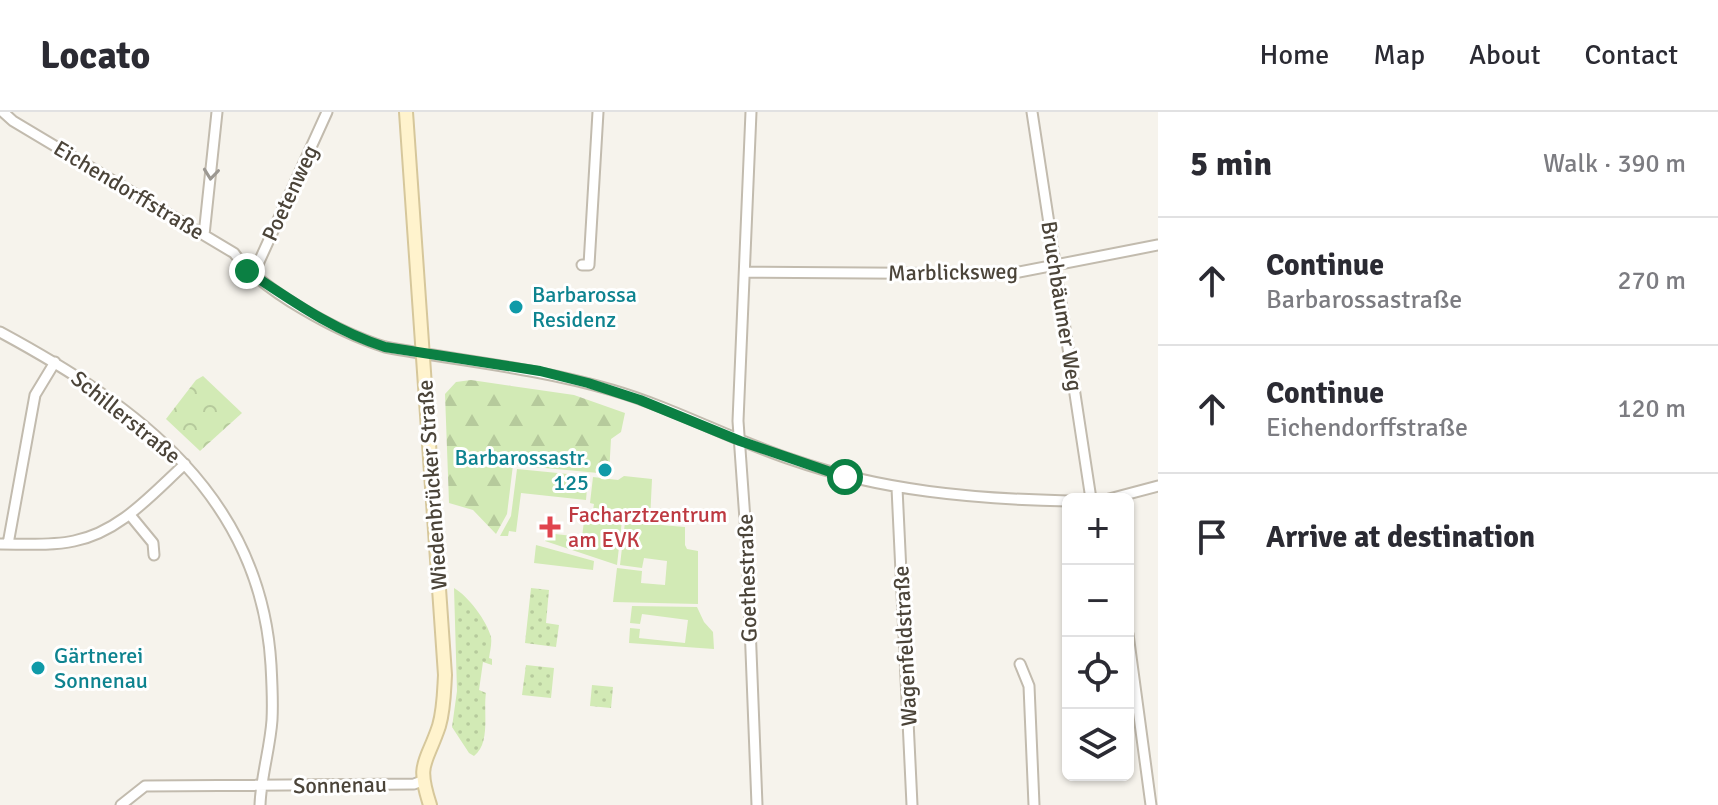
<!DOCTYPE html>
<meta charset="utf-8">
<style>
body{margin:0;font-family:Signika,sans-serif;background:#f2f2f3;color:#2b2b33}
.controls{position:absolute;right:24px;bottom:24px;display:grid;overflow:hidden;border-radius:12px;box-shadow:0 2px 6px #0004}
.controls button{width:72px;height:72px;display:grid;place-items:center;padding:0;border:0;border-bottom:2px solid #e1e1e2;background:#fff;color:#2b2b33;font:40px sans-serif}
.stop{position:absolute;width:24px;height:24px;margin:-18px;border:6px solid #0b8043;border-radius:50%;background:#fff}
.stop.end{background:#0b8043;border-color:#fff;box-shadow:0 2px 8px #0008}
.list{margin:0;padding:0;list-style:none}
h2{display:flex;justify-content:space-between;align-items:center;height:104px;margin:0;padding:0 32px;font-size:34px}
h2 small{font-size:26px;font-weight:400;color:#7c7c81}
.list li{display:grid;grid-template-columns:52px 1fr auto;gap:24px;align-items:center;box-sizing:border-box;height:128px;padding:0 32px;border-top:2px solid #e1e1e2}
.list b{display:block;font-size:30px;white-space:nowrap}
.list p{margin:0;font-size:26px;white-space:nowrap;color:#7c7c81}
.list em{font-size:26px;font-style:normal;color:#7c7c81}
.icon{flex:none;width:44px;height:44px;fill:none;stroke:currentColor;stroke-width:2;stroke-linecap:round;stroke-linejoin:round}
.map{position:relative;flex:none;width:1158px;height:693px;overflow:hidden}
header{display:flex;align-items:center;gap:48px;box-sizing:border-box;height:112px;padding:0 40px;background:#fff;border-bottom:2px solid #e1e1e2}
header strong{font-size:38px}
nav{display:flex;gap:44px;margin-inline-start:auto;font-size:28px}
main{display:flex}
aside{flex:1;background:#fff}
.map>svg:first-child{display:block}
.grass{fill:#d2eab5}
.forest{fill:url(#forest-firs)}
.park{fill:url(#park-crowns)}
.garden{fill:url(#garden-dots)}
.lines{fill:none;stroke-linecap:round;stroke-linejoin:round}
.street-casing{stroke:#c2bbae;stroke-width:13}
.secondary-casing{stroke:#d6c79b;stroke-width:16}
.street{stroke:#fff;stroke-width:9}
.secondary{stroke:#fff3cd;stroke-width:12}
.oneway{stroke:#9c9892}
.route{stroke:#0b8043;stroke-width:10}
.culture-dot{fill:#0f9aa8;stroke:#fff;stroke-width:3}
.health-dot{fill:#e0444e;stroke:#fff;stroke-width:3}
.labels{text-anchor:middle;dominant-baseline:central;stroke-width:6;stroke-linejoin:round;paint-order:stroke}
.street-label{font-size:22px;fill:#4b4439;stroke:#fff}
.culture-label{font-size:22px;fill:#0d838f;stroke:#fff;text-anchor:start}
.health-label{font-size:22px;fill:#be3a42;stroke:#fff;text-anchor:start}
</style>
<header>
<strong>Locato</strong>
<nav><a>Home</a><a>Map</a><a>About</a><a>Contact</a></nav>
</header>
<main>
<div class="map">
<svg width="1158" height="693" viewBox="0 0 1158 693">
<defs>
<pattern id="forest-firs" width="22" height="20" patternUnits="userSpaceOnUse" patternTransform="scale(2)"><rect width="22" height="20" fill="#d2eab5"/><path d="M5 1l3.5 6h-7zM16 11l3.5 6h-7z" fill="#b6ca9c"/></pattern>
<pattern id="park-crowns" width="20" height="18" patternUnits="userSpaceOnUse" patternTransform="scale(2)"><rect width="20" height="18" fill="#d2eab5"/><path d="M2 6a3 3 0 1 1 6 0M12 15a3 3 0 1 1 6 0" fill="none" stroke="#b6ca9c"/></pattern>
<pattern id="garden-dots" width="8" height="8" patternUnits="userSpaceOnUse" patternTransform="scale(2)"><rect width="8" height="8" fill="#d2eab5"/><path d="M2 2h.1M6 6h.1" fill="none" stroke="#b6ca9c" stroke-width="1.8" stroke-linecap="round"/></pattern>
</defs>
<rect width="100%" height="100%" fill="#f6f3ec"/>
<!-- grass -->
<path class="grass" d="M517 357 588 364 586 388 521 381 516 420 509 419 508 424H500L511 404Z
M624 364 652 367 650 409 622 408 617 453 545 429 546 421 582 425 584 409H586L587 403 592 404 594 392 590 391 593 365 618 368Z
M625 410 685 415V433L687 437 698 439V492L613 490 617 456 642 459 641 471 665 473 667 449 644 446 642 456 620 453Z
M536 433 594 449 593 458 534 451Z
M632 494 697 495 704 510 713 520 714 537 629 531 630 516 640 517 639 526 685 531 688 508 642 502 640 512 630 511Z"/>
<!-- forest -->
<path class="forest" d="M471 268 574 283 625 301 621 320 611 327 609 362 513 353 507 402 496 422 473 398 449 391 445 282 456 270Z"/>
<!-- park -->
<path class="park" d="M203 264 242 301 200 339 166 307 196 268Z"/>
<!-- garden -->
<path class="garden" d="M454 476C468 484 487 509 491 525 492 532 490 539 489 546L492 547V553L483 550 479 578 486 581C483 600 491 631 474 644L469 641 452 615 457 579Z
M531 476 549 478 546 511 559 513 556 535 525 531Z
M526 553 554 556 551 586 522 583Z
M592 573 613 575 611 596 590 594Z"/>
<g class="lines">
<defs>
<path id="street" d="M3 0 13 9 234 141C261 179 340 221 385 235 461 249 537 256 612 278 674 296 732 328 793 348 882 379 974 387 1068 389
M751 0 738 309 747 436 757 693
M1032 0 1091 387
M204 123 217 0
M582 153H589L598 0
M745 160 1009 162 1158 133
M253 163 327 0
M0 220C137 294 261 384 271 553 272 571 273 590 272 608 270 637 261 664 260 693
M897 376 912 693
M1109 387 1158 374
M130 403 153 431 154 443
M0 432C24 432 51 434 74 429 120 420 152 382 185 352
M8 432 35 283 55 250
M1128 522 1151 693
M1020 552 1029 574 1034 693
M121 693 145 674 414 672 422 669"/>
<path id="secondary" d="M406 0 445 563C444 580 444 597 439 614 426 653 416 650 430 693"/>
</defs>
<!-- street casing -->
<use href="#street" class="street-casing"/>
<!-- secondary casing -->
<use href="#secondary" class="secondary-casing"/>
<!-- street -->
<use href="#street" class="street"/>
<!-- secondary -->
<use href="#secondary" class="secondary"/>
</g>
<!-- one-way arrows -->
<defs><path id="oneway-chevron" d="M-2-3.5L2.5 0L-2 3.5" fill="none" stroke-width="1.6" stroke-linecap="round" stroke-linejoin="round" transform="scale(2)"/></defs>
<use class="oneway" href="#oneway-chevron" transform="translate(211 62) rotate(96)"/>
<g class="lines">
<!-- route -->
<path class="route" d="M247 159C291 188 334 219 385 235L540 259 588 271 640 288 740 329 845 365"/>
</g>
<!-- markers -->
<g class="culture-dot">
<circle cx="516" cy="195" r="8"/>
<circle cx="605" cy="358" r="8"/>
<circle cx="38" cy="556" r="8"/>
</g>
<path class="health-dot" d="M546 403h8v8h8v8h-8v8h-8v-8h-8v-8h8z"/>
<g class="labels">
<!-- street labels -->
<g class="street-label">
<text transform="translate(129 78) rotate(31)">Eichendorffstraße</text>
<text transform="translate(290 81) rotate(-65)">Poetenweg</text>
<text transform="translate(953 160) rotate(-1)">Marblicksweg</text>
<text transform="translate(1062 194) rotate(81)">Bruchbäumer Weg</text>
<text transform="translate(126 305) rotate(39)">Schillerstraße</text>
<text transform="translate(432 373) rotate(-94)">Wiedenbrücker Straße</text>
<text transform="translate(747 466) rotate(-92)">Goethestraße</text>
<text transform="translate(905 534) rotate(-93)">Wagenfeldstraße</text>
<text transform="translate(340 673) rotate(-1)">Sonnenau</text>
</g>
<!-- culture labels -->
<g class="culture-label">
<text x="532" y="182">Barbarossa<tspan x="532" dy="25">Residenz</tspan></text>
<text x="589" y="345" text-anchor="end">Barbarossastr.<tspan x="589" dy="25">125</tspan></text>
<text x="54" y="543">Gärtnerei<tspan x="54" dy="25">Sonnenau</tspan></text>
</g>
<!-- health labels -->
<g class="health-label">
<text x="568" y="402">Facharztzentrum<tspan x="568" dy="25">am EVK</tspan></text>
</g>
</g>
</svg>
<div class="controls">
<button>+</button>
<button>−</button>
<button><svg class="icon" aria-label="locate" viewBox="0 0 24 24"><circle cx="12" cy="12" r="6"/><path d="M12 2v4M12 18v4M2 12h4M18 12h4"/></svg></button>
<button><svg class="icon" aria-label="layers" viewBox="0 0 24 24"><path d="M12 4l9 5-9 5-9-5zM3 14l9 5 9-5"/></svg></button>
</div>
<div class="stop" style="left:845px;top:365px"></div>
<div class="stop end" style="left:247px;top:159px"></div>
</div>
<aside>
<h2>5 min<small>Walk · 390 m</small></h2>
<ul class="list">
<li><svg class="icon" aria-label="ahead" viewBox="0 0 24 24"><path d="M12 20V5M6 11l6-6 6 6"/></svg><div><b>Continue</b><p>Barbarossastraße</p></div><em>270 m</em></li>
<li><svg class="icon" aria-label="ahead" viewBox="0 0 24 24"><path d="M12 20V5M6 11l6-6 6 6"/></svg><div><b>Continue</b><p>Eichendorffstraße</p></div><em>120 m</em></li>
<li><svg class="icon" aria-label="arrive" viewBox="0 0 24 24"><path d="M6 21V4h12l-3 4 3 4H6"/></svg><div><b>Arrive at destination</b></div></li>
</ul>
</aside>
</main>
